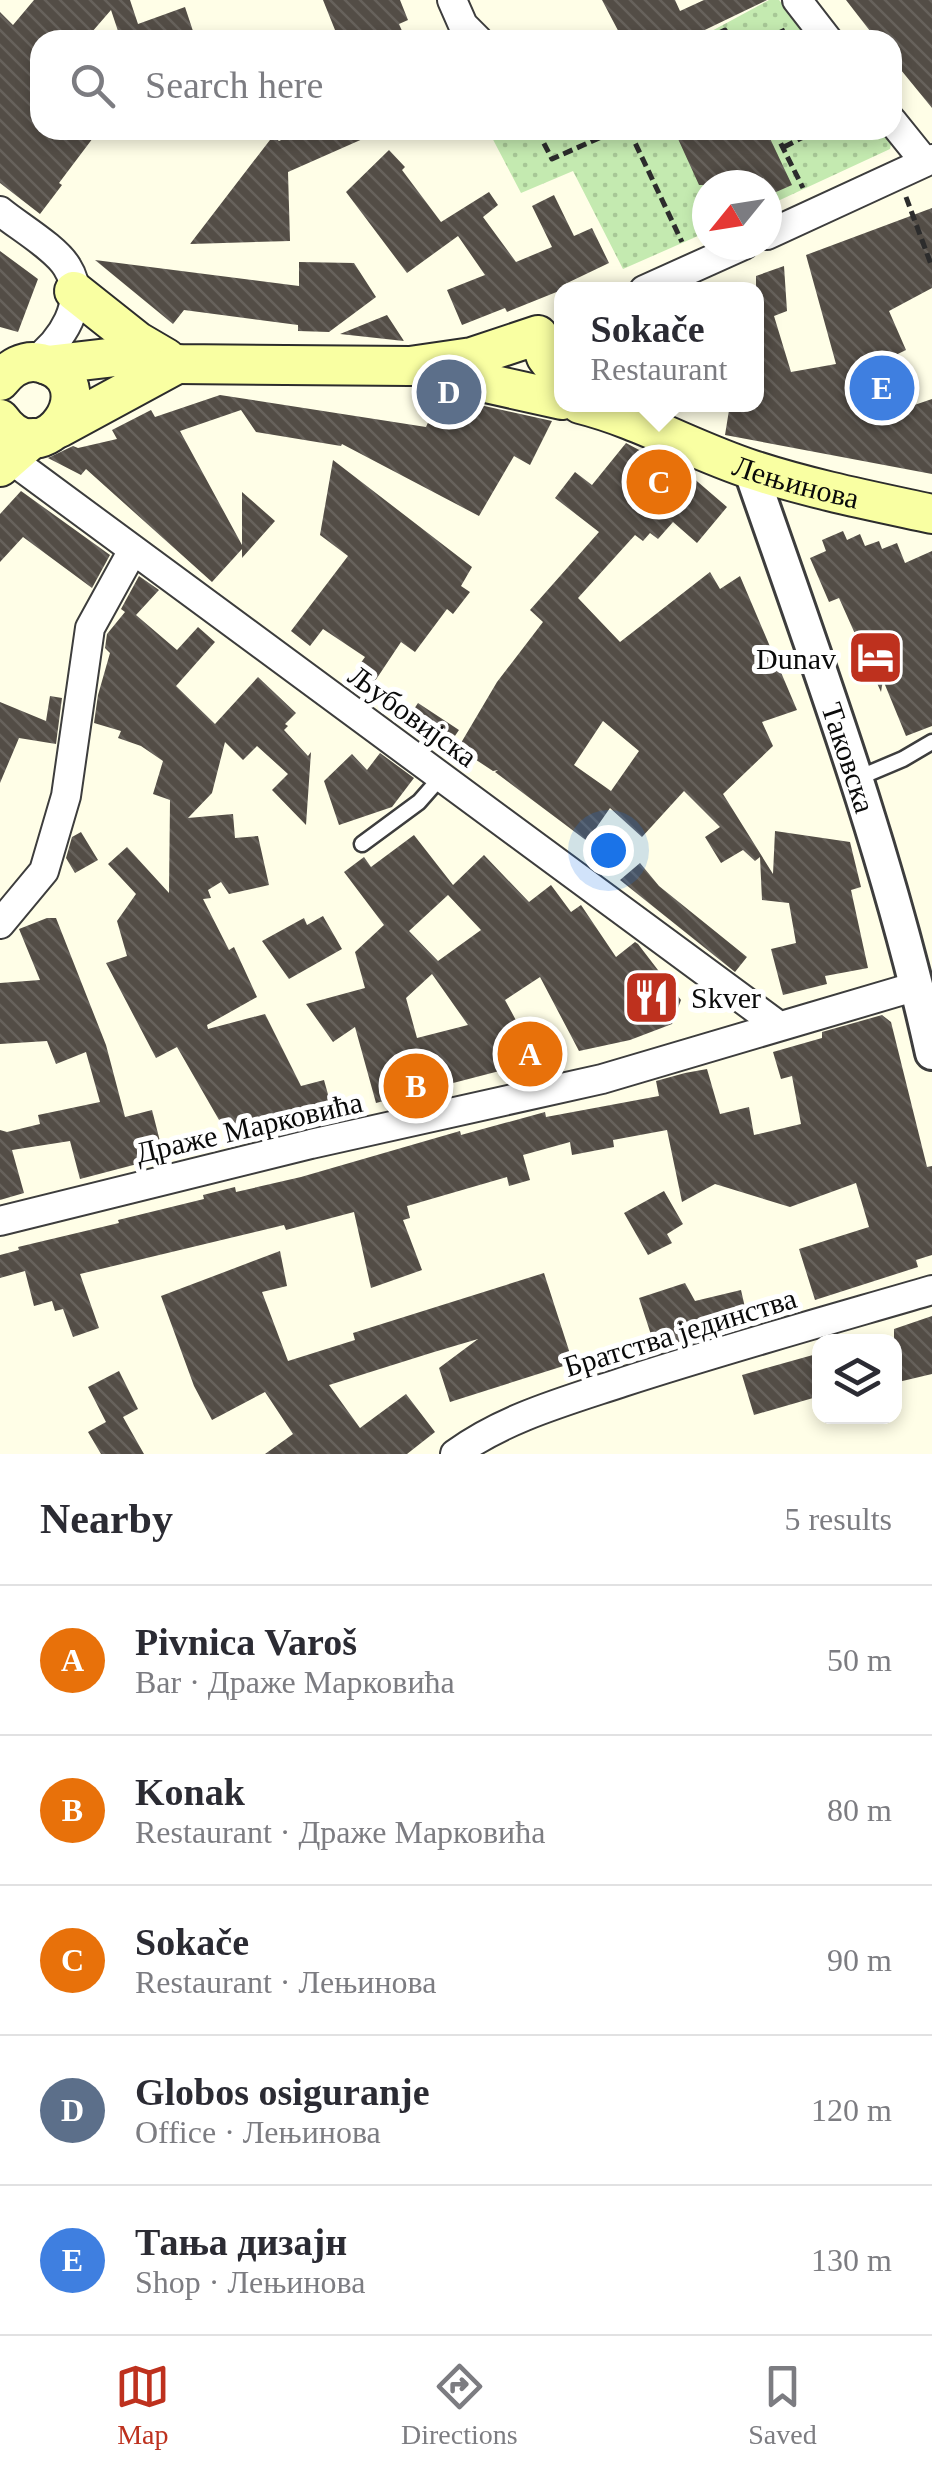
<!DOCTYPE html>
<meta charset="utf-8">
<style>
body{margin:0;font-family:"Times New Roman",serif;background:#f2f2f3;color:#2b2b33}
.controls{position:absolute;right:30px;bottom:30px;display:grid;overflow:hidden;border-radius:20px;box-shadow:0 5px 15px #0003}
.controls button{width:90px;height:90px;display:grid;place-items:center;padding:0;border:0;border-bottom:2px solid #e1e1e2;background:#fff;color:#2b2b33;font:50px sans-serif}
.compass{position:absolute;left:692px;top:170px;width:90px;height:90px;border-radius:50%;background:#fff;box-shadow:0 5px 15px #0003;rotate:240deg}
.you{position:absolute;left:608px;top:850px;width:35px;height:35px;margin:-25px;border:8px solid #fff;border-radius:50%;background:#1a73e8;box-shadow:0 0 0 15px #1a73e833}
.badge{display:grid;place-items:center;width:65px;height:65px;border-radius:50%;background:#be311e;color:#fff;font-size:32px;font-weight:700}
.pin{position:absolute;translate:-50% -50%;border:5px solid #fff;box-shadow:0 2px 10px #0006}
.popup{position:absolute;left:554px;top:282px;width:210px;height:130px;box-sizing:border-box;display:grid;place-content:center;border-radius:20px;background:#fff;filter:drop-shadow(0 2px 8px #0005);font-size:32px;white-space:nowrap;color:#7c7c81}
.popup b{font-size:38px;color:#2b2b33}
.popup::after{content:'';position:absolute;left:50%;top:100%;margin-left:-20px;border:20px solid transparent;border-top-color:#fff}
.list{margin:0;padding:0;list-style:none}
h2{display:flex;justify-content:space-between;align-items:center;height:130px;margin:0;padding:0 40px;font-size:42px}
h2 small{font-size:32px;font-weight:400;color:#7c7c81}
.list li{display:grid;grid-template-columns:65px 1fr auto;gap:30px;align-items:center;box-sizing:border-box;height:150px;padding:0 40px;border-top:2px solid #e1e1e2}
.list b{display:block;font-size:38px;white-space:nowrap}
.list p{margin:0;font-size:32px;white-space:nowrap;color:#7c7c81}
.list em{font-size:32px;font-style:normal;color:#7c7c81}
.icon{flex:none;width:55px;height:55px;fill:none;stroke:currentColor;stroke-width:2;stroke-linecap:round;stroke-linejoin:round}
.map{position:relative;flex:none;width:932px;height:1454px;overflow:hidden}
.search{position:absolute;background:#fff;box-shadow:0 5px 15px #0003;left:30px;right:30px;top:30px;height:110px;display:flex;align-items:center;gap:25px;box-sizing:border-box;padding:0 35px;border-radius:30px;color:#7c7c81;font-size:38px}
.sheet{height:880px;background:#fff}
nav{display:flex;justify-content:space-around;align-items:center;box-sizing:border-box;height:140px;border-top:2px solid #e1e1e2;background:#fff;font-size:28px;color:#7c7c81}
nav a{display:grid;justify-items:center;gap:5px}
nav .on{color:#be311e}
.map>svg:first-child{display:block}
.park{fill:url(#park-dots)}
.building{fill:url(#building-back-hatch);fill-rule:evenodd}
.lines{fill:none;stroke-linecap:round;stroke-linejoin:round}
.service-casing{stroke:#3d3d3d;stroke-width:19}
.minor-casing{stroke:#3d3d3d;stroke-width:32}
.tertiary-casing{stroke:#3d3d3d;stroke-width:38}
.secondary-casing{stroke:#2c2c2c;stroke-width:42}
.path{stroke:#2c2c2c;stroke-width:5;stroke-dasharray:10 5;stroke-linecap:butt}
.service{stroke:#fff;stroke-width:14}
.minor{stroke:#fff;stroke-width:28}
.tertiary{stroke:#fff;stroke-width:32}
.secondary{stroke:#f9ffa2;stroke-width:38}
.labels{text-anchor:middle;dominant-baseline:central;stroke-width:10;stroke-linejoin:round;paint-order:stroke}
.street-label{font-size:30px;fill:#0a0a0a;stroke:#fff}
.poi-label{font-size:30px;fill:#0a0a0a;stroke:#fff;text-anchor:end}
</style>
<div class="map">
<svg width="932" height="1454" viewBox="0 0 932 1454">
<defs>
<pattern id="park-dots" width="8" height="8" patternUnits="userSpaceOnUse" patternTransform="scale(2.5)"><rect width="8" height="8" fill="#c4eab0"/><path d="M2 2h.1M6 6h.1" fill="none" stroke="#a7c796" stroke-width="1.8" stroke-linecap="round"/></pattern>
<pattern id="building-back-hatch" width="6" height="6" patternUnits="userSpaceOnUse" patternTransform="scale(2.5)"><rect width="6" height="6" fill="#534d46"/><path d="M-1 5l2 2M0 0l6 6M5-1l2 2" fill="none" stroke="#67625c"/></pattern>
</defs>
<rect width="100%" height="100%" fill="#fffee7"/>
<!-- park -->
<path class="park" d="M769 0H779L813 40H695Z
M488 130H888L893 136 890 149 767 206V185H707V232L623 269 573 171 521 193Z"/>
<!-- building -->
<path class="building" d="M34 0H130L138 24 185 7 196 40H101V37L118 31 111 10 85 40H40V130H99L59 183 62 185 40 214 0 183V12L13 25Z
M323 0H400L408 20 399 24 406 40H380L377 33 359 40H339Z
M602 0H675L680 11 704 0H767L684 40H623Z
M846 0H932V108L892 59V40H877Z
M303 130H383L288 172 290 241 190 244 273 136 279 141Z
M674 130H766L792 185 767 196V185H699Z
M389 150 405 167 402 170 441 222 489 192 498 205 483 217 516 262 552 247 532 206 554 195 574 236 592 228 609 263 563 285 564 289 507 312 505 308 462 325 447 290 485 275 458 236 407 273 346 192Z
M932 208V288L889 311 906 350 869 368 885 415 932 399V474L725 435 730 404H756V388L764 389 760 321 756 322V276L784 266 787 311 774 316 791 372 836 364 806 255Z
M0 251 38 279 18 332 0 327Z
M95 260 299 286V262L354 263 376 297 329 332 298 331V325L184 310 173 324Z
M387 315 404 341 340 334Z
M220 395 426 427 440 396 552 421 530 465 514 456 479 516 342 444 341 446 256 432 241 410 180 431 242 545V492L275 521 242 558V549L212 582 86 469 81 475 48 458 73 446 78 448 117 439 112 430 151 410 155 417Z
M626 443 658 460 661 457 677 464 727 507 697 543 673 522 658 539 650 533 643 541 635 535 578 598 620 642 710 572 720 589 740 576 797 710 762 722 773 746 723 794 773 874 775 831 850 842 861 887 851 890 868 968 825 976 827 984 783 995 771 949 796 943 789 903 762 900 760 857 755 861 743 850 721 863 705 837 720 827 684 791 642 837 610 808 587 841 495 772 498 770 493 771 458 748 497 682 543 622 530 610 599 532 555 498 575 472 592 485ZM603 721 639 751 611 791 574 765Z
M333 460 472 567 461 586 470 592 453 614 447 609 415 652 401 642 373 684 355 671 365 657 323 629 310 646 291 631 348 556 320 535Z
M21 491 110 555 92 588 23 537 0 562V514Z
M843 531 847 540 860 534 865 546 879 541 882 549 897 543 905 563 932 551V726L906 736 883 680 881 692 839 598 829 602 810 558 826 551 822 540Z
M139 576 159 590 136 615 177 650 198 627 215 642 176 686 215 724 258 677 296 713 285 724 288 726 284 730 308 756 311 752 306 825 272 790 288 774 257 746 243 760 225 742 212 793 188 818 233 814 235 838 258 836 269 885 229 894 221 882 208 890 211 898 203 899 229 950 234 947 257 997 207 1025 208 1029 265 1014 301 1086 324 1080 334 1116 230 1139 177 1047 156 1058 106 963 127 956 117 921 136 894 108 864 127 847 169 893 170 800 153 794 163 761 141 746 118 738 121 731 94 723 98 695 110 653 105 648 107 634 125 612 121 609Z
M50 696 62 698 56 744 19 738 0 783V702L46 721Z
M418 703 459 730 446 749 406 721Z
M380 753 414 778 392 807 339 825 324 781 352 754 367 770Z
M81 832 98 860 75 873 66 858 72 837Z
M414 835 453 885 484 855 529 902 551 885 571 912 581 905 616 957 635 942 638 944 681 1000 672 1024 630 1040 579 1051 540 977 505 1000 538 1061 376 1103 355 1027 333 1042 306 1004 365 988 355 952 384 925 344 872 364 857 371 867ZM448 895 481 930 438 961 409 931ZM432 974 468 1025 417 1038 406 998Z
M640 863 659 886 747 957 735 972 620 880Z
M323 916 342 949 289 979 262 941 304 918 307 925Z
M47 918H56L106 1045 125 1117 152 1110 164 1157 80 1179 70 1141 12 1150 24 1193 0 1200V1130L7 1132 40 1124 38 1115 100 1102 86 1052 56 1064 47 1041 0 1044V983L40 980 19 929Z
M882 1015 891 1022 927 1167 932 1166V1255L916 1260 918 1267 815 1300 799 1249 869 1227 856 1183 790 1207 715 1184 682 1202 667 1130 613 1140 614 1147 572 1155 570 1142 523 1155 530 1180 509 1186 507 1177 407 1206 410 1218 403 1220 422 1270 371 1288 354 1212 286 1230 284 1225 80 1274 99 1328 73 1337 63 1309 55 1311 52 1301 34 1306 25 1271 0 1278V1255L19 1250 18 1247 119 1223 118 1220 204 1199 203 1195 235 1187 236 1192 301 1177 460 1131 461 1135 545 1112 546 1117 659 1096 656 1081 685 1073 707 1069 720 1114 749 1107 754 1135 801 1124 792 1076 781 1079 773 1052 822 1038V1032Z
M664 1191 683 1224 667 1234 672 1243 648 1255 624 1213Z
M280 1251 287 1286 262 1292 288 1361 355 1340 353 1333 544 1273 573 1363 450 1402 439 1368 478 1339 434 1352 329 1385 360 1428 406 1394 435 1432 407 1454H265L293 1434 265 1392 212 1420 194 1386 161 1296Z
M685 1283 695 1301 741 1290 749 1325 681 1343 657 1353 639 1298Z
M932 1316V1374L894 1383V1329Z
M820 1353V1396L754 1415 742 1375Z
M119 1371 138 1409 123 1417 144 1454H101L88 1432 106 1422 88 1387Z"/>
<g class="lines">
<defs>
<path id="service" d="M858 778 903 759 932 742
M362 844 419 802 441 777"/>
<path id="minor" d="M452 0 463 25 478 40
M797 0 828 40
M892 121 925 162
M0 211C18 226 56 248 67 267 89 302 61 342 33 362
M767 235 932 159
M644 290 744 245
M9 458 779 1026
M0 924 44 871 66 796 90 628 133 550
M0 1221 311 1144 602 1079 917 986
M455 1454C504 1418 566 1401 623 1382 725 1349 829 1320 932 1290"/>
<g id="tertiary">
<path id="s1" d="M750 469C817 662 888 853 932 1053"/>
</g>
<g id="secondary">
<path d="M74 291 137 341 166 358"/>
<path d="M47 365 116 357 177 364 410 366 472 357 538 335 546 357 562 378"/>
<path d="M432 371 562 400"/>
<path d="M0 381C10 368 24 359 41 363 109 380 44 481 0 419"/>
<path id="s2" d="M580 404C640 419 694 451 753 470 811 489 872 501 932 514"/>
<path d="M59 428 177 364"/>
<path d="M0 467 33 438"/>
</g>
</defs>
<!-- service casing -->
<use href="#service" class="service-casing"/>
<!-- minor casing -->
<use href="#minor" class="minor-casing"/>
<!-- tertiary casing -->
<use href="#tertiary" class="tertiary-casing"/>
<!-- secondary casing -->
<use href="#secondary" class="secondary-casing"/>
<!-- path -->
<path class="path" d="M705 40 725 30 730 40
M764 40 785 30
M537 130 552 159 617 130
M629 130 682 242
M774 130 803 188
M784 147 817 130
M906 197 932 267"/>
<!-- service -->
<use href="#service" class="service"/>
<!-- minor -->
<use href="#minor" class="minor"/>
<!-- tertiary -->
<use href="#tertiary" class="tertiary"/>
<!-- secondary -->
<use href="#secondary" class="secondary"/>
</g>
<!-- icons -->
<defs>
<symbol id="hotel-square" viewBox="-11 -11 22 22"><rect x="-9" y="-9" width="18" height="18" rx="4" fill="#be311e" stroke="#fff"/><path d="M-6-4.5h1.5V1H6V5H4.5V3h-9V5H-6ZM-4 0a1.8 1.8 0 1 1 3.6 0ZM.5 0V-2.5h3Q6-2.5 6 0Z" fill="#fff"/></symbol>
<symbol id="restaurant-square" viewBox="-11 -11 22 22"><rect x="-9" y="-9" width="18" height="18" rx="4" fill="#be311e" stroke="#fff"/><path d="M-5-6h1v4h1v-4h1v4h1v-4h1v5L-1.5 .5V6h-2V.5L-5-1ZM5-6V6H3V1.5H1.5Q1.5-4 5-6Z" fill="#fff"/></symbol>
</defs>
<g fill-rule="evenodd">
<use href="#hotel-square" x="844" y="626" width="63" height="63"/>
<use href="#restaurant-square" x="620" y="966" width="63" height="63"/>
</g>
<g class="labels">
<!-- street labels -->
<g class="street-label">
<text stroke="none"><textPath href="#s2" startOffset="230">Лењинова</textPath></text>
<text transform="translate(413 716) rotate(36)">Љубовијска</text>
<text stroke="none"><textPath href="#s1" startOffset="305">Таковска</textPath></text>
<text transform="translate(249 1127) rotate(-13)">Драже Марковића</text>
<text transform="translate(680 1332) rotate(-17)">Братства јединства</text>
</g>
<!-- poi labels -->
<g class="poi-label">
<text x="836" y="658">Dunav</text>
<text x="691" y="997" text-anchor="start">Skver</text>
</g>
</g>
</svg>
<div class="controls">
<button><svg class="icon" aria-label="layers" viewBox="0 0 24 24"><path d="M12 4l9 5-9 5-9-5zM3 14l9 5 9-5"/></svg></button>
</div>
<svg class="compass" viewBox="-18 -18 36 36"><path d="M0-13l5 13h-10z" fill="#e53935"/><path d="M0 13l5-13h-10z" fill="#7c7c81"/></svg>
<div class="you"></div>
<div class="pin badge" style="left:530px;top:1054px;background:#e8710a">A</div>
<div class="pin badge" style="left:416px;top:1086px;background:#e8710a">B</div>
<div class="pin badge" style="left:659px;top:482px;background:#e8710a">C</div>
<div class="popup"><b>Sokače</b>Restaurant</div>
<div class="pin badge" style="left:449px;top:392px;background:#5c6f8a">D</div>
<div class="pin badge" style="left:882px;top:388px;background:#3f7fe0">E</div>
<div class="search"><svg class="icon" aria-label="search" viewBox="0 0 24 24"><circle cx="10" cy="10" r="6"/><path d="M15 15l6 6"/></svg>Search here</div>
</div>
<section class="sheet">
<h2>Nearby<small>5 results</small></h2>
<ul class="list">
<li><span class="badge" style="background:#e8710a">A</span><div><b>Pivnica Varoš</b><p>Bar · Драже Марковића</p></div><em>50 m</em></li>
<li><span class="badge" style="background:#e8710a">B</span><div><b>Konak</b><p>Restaurant · Драже Марковића</p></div><em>80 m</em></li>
<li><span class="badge" style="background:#e8710a">C</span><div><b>Sokače</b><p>Restaurant · Лењинова</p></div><em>90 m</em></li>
<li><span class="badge" style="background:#5c6f8a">D</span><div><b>Globos osiguranje</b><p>Office · Лењинова</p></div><em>120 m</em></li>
<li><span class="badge" style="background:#3f7fe0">E</span><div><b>Тања дизајн</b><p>Shop · Лењинова</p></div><em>130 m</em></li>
</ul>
</section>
<nav>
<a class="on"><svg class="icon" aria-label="map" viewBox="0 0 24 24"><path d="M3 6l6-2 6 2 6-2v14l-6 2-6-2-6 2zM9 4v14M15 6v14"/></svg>Map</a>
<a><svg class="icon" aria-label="directions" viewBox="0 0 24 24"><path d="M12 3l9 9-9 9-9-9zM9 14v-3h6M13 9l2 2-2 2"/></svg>Directions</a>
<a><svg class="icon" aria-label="saved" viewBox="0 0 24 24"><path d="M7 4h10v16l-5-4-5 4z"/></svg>Saved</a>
</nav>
